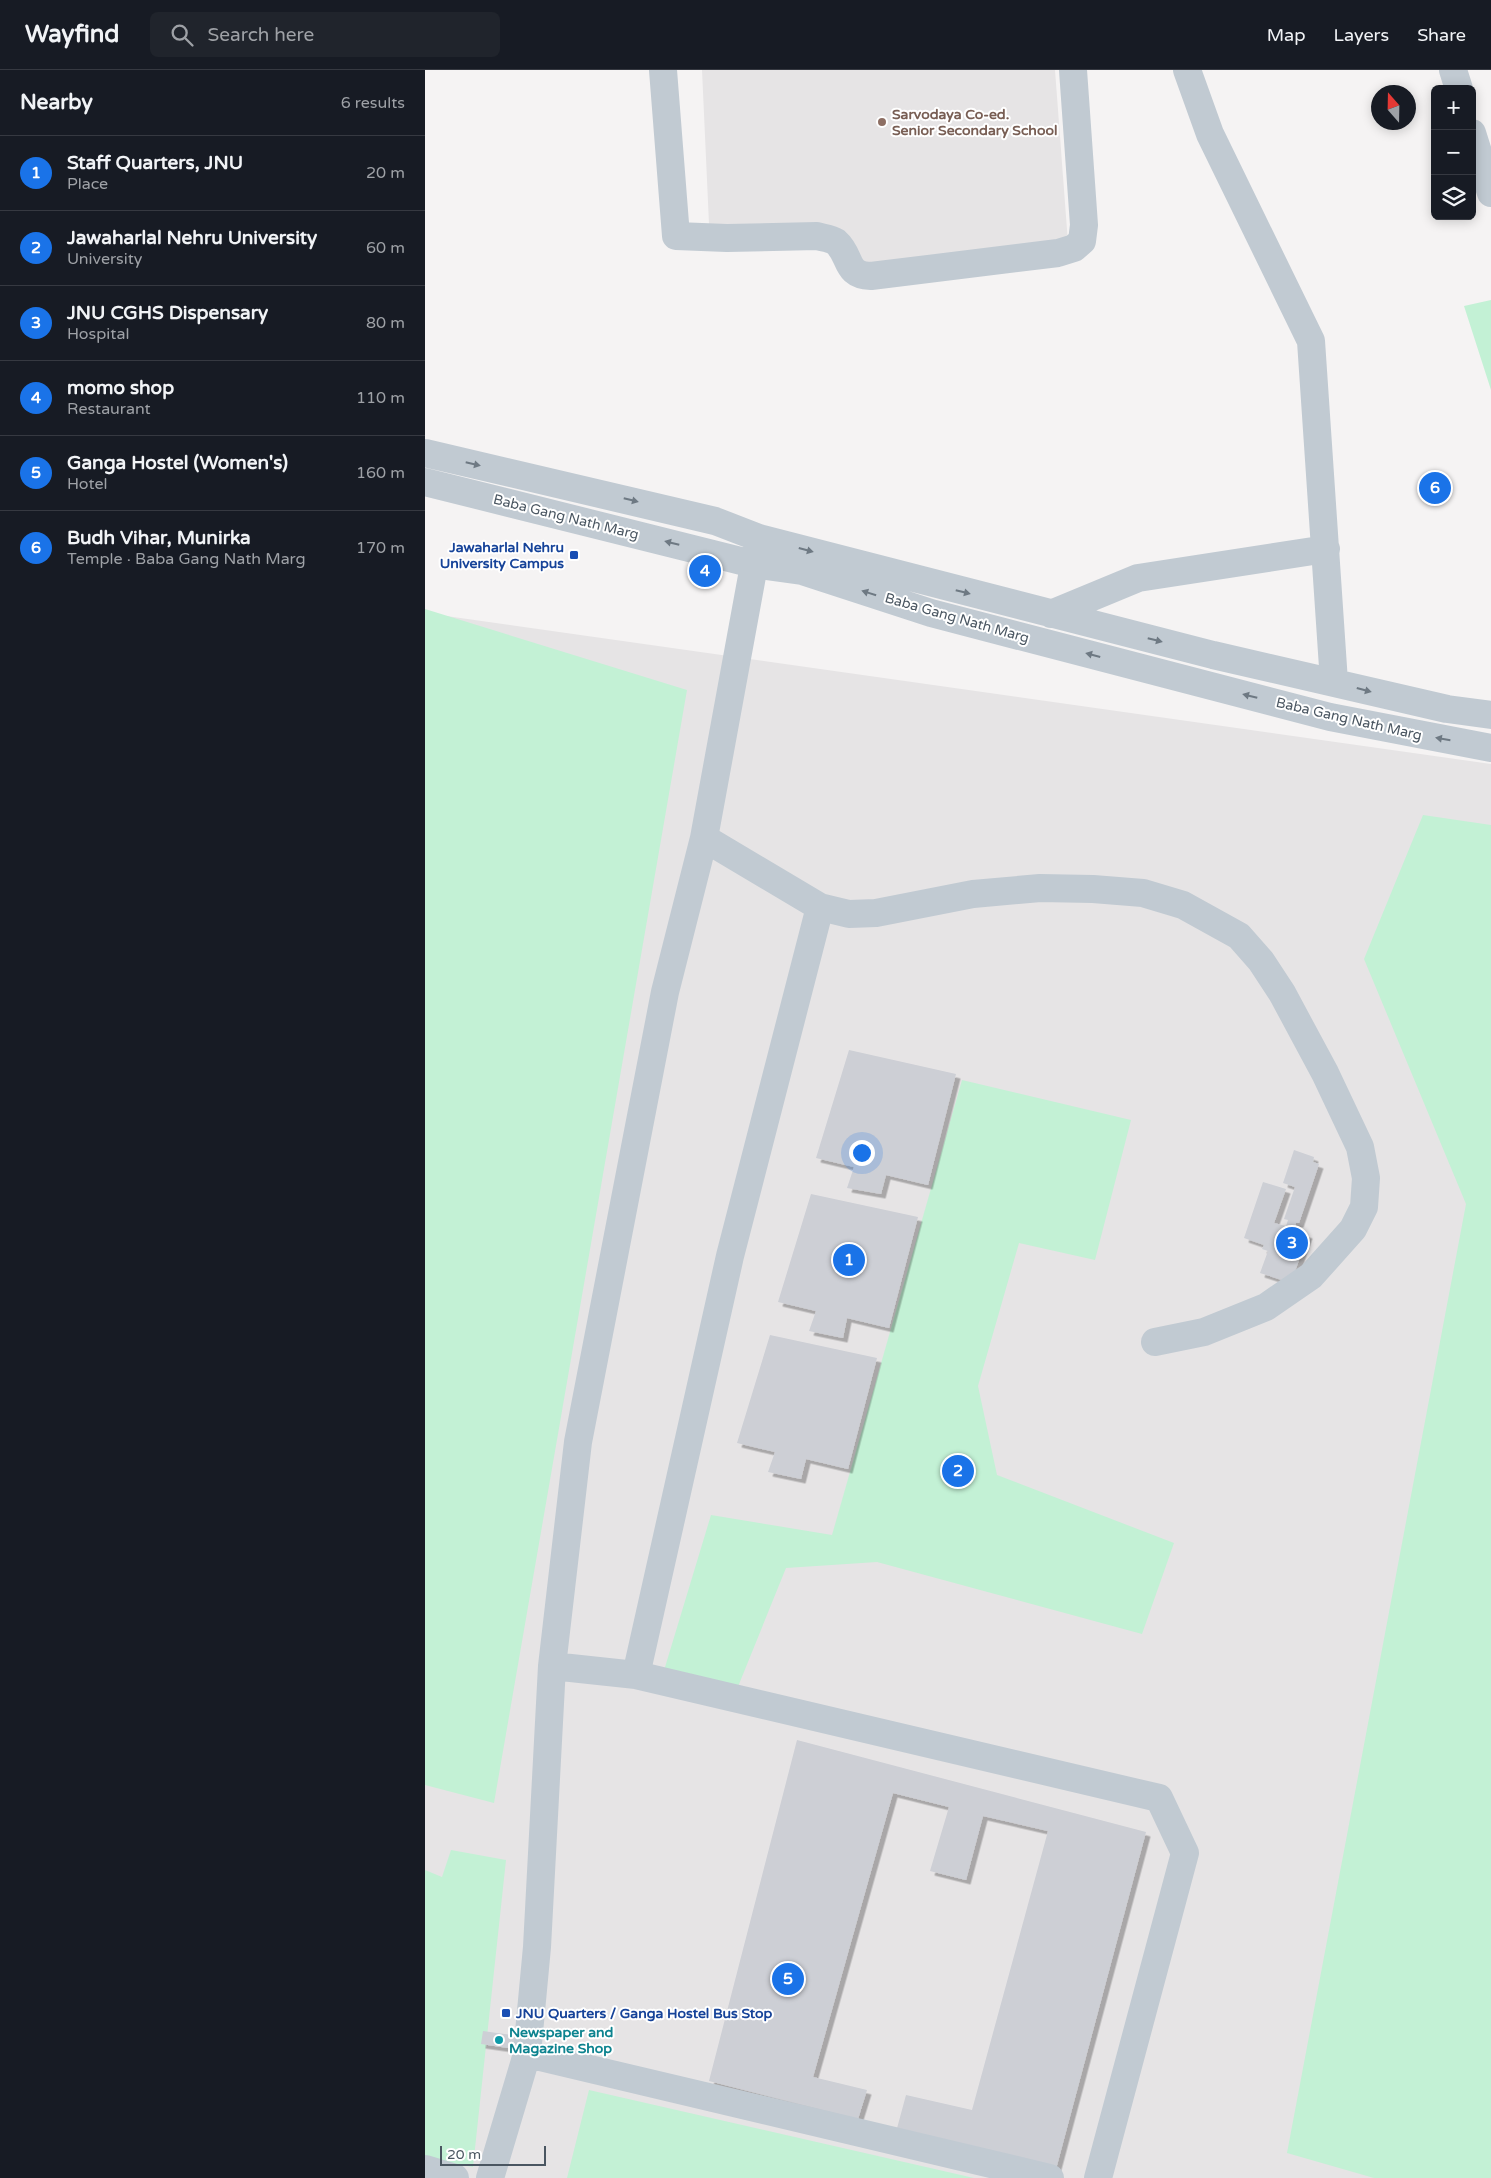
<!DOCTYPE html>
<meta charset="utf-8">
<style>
body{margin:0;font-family:"Varela Round",sans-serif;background:#20242c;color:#f1f3f6}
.controls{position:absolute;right:15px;top:15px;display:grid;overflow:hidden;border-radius:8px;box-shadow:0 2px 12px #0003}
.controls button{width:45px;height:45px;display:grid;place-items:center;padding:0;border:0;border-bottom:1px solid #363941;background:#171b24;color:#f1f3f6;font:25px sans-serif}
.compass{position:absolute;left:946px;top:15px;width:45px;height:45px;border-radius:50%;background:#171b24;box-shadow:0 2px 12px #0003;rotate:340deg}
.scale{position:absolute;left:15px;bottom:12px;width:106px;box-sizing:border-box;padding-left:5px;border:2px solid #4a5661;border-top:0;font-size:14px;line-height:18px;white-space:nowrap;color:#4a5661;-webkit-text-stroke:4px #fff;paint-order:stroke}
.you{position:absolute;left:436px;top:1082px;width:18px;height:18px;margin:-12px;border:4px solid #fff;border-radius:50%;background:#1a73e8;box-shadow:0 0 0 8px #1a73e833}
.badge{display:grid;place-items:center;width:32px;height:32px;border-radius:50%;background:#1a73e8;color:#fff;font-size:16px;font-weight:700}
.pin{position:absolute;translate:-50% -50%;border:2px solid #fff;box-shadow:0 1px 5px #0006}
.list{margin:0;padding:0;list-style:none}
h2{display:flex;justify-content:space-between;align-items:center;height:65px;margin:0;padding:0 20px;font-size:21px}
h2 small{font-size:16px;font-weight:400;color:#9ea1a6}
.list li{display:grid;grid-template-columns:32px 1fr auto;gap:15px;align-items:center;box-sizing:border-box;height:75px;padding:0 20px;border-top:1px solid #363941}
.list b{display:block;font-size:19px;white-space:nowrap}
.list p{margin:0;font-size:16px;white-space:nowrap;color:#9ea1a6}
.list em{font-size:16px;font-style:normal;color:#9ea1a6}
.icon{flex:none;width:28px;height:28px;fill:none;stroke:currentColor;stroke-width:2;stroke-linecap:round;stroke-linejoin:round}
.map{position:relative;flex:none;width:1066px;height:2108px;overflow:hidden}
header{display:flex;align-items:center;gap:30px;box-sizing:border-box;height:70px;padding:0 25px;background:#171b24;border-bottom:1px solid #363941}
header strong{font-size:24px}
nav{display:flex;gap:28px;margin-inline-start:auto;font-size:18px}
.search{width:350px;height:45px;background:#20242c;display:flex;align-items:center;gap:12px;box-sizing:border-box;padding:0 18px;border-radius:8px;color:#9ea1a6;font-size:19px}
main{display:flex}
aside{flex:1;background:#171b24}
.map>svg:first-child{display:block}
.education{fill:#e6e4e5}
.green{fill:#c3f1d5}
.building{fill:#cdcfd5;filter:url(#shadow)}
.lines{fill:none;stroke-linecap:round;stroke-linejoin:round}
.minor{stroke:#c1cad2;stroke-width:28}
.oneway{fill:#6e7983}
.education-dot{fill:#8d6e63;stroke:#fff;stroke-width:2}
.transit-dot{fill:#1a4fb4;stroke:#fff;stroke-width:2}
.culture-dot{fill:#0f9aa8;stroke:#fff;stroke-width:2}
.labels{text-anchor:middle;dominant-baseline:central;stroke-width:4;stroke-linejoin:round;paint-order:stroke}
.education-label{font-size:14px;font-weight:bold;fill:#785e54;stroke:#fff;text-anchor:start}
.street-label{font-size:14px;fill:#4a5661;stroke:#fff}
.transit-label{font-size:14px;font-weight:bold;fill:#164399;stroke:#fff;text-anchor:end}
.culture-label{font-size:14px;font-weight:bold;fill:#0d838f;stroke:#fff;text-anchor:start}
</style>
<header>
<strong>Wayfind</strong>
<div class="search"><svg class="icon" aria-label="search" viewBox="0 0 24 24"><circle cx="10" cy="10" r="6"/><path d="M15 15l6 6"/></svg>Search here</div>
<nav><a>Map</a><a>Layers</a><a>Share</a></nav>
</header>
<main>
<aside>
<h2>Nearby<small>6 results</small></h2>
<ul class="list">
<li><span class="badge">1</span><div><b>Staff Quarters, JNU</b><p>Place</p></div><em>20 m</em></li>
<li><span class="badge">2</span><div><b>Jawaharlal Nehru University</b><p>University</p></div><em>60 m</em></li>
<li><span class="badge">3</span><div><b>JNU CGHS Dispensary</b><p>Hospital</p></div><em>80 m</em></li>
<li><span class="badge">4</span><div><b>momo shop</b><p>Restaurant</p></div><em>110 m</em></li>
<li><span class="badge">5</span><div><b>Ganga Hostel (Women's)</b><p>Hotel</p></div><em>160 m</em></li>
<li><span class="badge">6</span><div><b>Budh Vihar, Munirka</b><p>Temple · Baba Gang Nath Marg</p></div><em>170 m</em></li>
</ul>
</aside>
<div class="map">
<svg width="1066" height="2108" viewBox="0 0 1066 2108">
<defs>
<filter id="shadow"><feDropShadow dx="4.5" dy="4.5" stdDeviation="0" flood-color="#0004"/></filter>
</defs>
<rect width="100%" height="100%" fill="#f5f3f3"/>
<!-- education -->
<path class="education" d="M277 0H630L643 173 428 206 427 175 285 176Z
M0 543 1066 694V2108H0Z"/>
<!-- green -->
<path class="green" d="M1066 230V320L1039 236Z
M0 539 262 620 69 1733 0 1715Z
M998 745 1066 755V2108H949L862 2083 1041 1134 939 889Z
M537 1010 706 1050 670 1190 594 1173 553 1316 572 1405 749 1473 717 1564 452 1492 361 1498 308 1629 234 1617 286 1445 407 1465Z
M26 1780 81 1790 48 2097 0 2089V1800L17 1807Z
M164 2020 549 2108H142Z"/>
<!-- building -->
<path class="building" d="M424 980 531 1004 503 1115 461 1105 456 1124 422 1118 429 1097 391 1088Z
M869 1080 889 1087 888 1092 894 1094 874 1153H871L869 1160 883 1164 866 1213 835 1203 843 1181 837 1179 839 1175 819 1168 838 1112 861 1119 849 1153 861 1156 863 1150 859 1149 870 1117 858 1113Z
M386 1124 493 1147 464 1258 422 1248 418 1268 384 1261 391 1241 353 1232Z
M345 1265 452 1288 423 1399 381 1389 376 1409 343 1402 350 1382 312 1373Z
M372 1670 721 1762 631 2099 471 2062 481 2025 547 2040 623 1761 558 1746 541 1810 505 1801 524 1737 468 1723 388 2007 442 2020 433 2049 284 2011Z
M58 1961 93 1966 90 1979 56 1974Z"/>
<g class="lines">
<!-- minor -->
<path class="minor" d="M238 0 251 166 302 168 392 166C398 168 405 168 411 172 427 186 419 205 446 206L633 183 649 178 657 171 659 155 648 0
M762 0 785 64 886 271 909 612
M1028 0 1034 19
M1047 63 1066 123
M0 383 290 451 334 468 788 585 1022 639 1066 645
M0 412 328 494 377 501 506 543 905 647 1066 678
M626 544 713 508 901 479
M279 768 395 837 424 844 451 843 548 824 615 818 668 819 718 823 758 835 814 866 836 891 857 923 900 1003 935 1077 941 1108 939 1137 928 1159 886 1206 841 1237 779 1262 730 1272
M127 1596 211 1605 734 1728 760 1783 673 2108
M211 1605 305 1186 395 837
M102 1984 625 2108
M0 2099 30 2108
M65 2108 102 1984 112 1877 127 1596 153 1372 240 922 279 768 334 468"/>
</g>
<!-- one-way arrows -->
<defs><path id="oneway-solid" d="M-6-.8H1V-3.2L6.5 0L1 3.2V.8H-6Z" transform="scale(1.25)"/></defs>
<g class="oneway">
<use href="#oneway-solid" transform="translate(48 394) rotate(13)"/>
<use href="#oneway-solid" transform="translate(206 430) rotate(14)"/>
<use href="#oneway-solid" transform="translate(247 473) rotate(-166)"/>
<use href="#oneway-solid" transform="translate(381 480) rotate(15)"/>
<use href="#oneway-solid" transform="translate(538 522) rotate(14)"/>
<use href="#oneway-solid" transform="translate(444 523) rotate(-162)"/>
<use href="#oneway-solid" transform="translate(730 570) rotate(14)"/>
<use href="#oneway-solid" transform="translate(668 585) rotate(-165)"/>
<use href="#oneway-solid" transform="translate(939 620) rotate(15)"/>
<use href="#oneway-solid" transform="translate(825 626) rotate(-166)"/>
<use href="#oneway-solid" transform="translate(1018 669) rotate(-170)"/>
</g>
<!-- markers -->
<circle class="education-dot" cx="457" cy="52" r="5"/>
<g class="transit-dot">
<rect x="144" y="480" width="10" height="10" rx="2.5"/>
<rect x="76" y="1938" width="10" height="10" rx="2.5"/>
</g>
<circle class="culture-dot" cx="74" cy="1970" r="5"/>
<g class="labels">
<!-- education labels -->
<g class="education-label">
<text x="467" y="44">Sarvodaya Co-ed.<tspan x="467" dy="16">Senior Secondary School</tspan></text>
</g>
<!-- street labels -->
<g class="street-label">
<text transform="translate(141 447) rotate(14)">Baba Gang Nath Marg</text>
<text transform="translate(532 548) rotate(16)">Baba Gang Nath Marg</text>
<text transform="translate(924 649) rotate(13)">Baba Gang Nath Marg</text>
</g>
<!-- transit labels -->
<g class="transit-label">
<text x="139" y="477">Jawaharlal Nehru<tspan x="139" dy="16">University Campus</tspan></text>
<text x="91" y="1943" text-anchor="start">JNU Quarters / Ganga Hostel Bus Stop</text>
</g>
<!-- culture labels -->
<g class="culture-label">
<text x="84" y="1962">Newspaper and<tspan x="84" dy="16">Magazine Shop</tspan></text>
</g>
</g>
</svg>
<div class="controls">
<button>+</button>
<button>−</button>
<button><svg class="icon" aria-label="layers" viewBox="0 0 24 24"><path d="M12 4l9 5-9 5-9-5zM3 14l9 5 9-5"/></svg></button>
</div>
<svg class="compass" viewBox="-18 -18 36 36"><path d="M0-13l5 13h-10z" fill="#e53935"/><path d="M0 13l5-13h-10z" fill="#9ea1a6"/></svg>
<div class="scale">20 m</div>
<div class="you"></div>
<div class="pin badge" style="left:424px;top:1190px">1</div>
<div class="pin badge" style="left:533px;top:1401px">2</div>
<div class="pin badge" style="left:867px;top:1173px">3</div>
<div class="pin badge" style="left:280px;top:501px">4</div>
<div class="pin badge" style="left:363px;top:1909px">5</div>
<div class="pin badge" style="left:1010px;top:418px">6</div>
</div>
</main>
